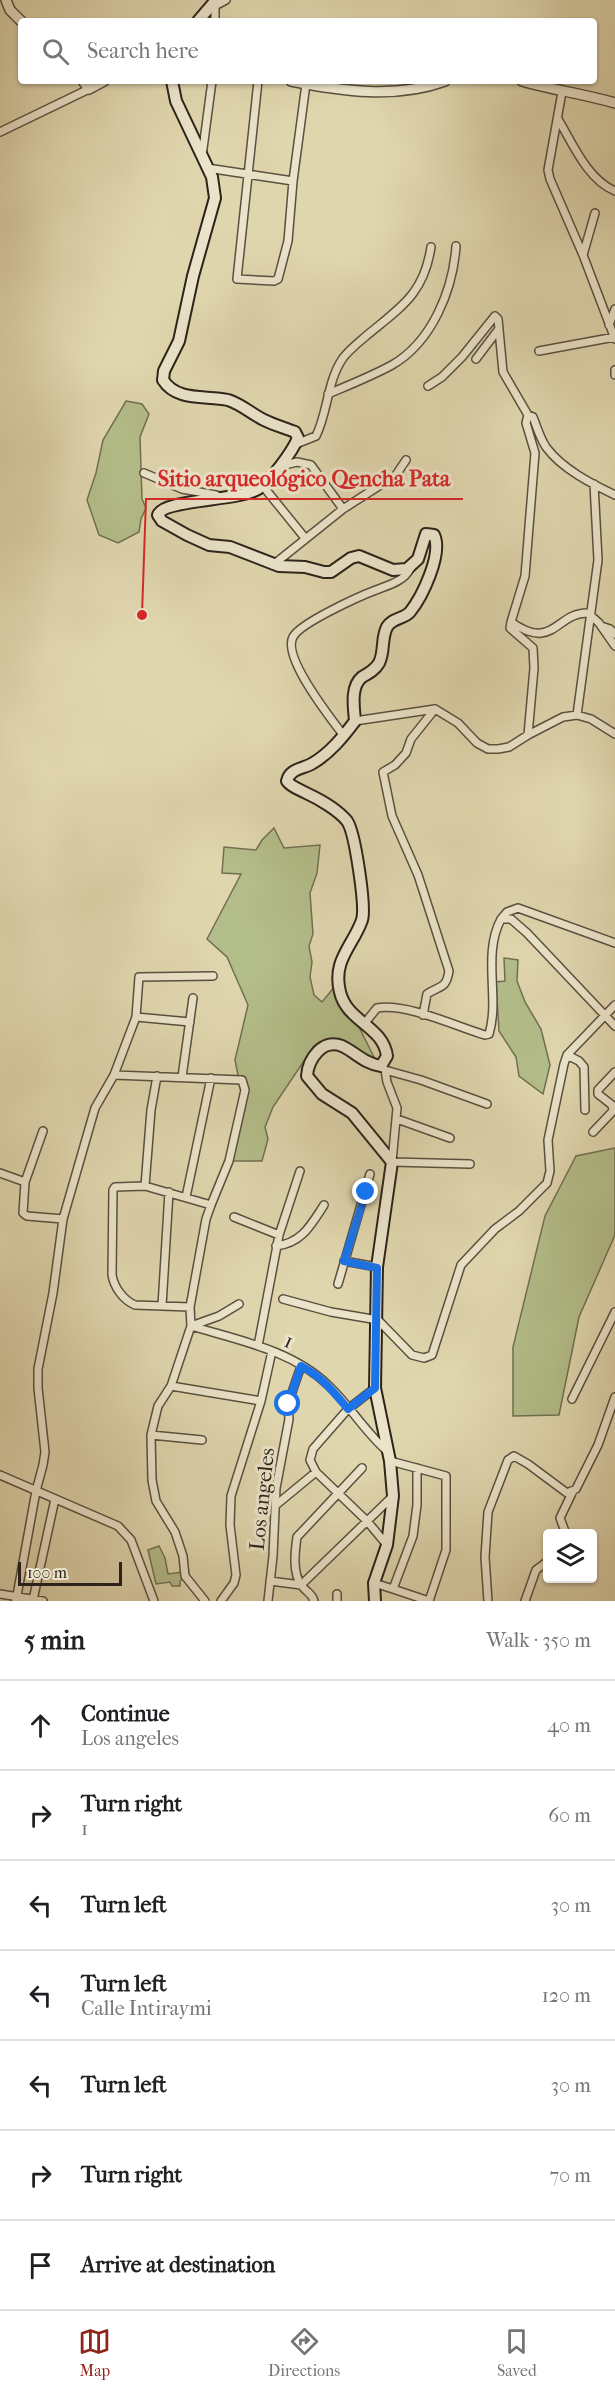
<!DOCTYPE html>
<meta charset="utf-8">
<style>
body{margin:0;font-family:"IM FELL French Canon",serif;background:#f6f6f6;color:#202124}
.controls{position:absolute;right:18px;bottom:18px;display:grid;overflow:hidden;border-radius:6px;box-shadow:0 2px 4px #0004}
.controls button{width:54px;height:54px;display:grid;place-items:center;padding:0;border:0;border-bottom:2px solid #e0e0e0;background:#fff;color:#202124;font:30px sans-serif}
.scale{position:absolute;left:18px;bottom:15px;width:104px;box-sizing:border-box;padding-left:6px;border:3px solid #2c231b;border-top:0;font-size:16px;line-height:21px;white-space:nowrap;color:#2c231b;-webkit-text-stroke:4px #ebe4ca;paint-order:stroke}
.stop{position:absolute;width:18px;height:18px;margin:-14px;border:4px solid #1a73e8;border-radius:50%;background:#fff}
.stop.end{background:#1a73e8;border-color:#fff;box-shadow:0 2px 6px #0008}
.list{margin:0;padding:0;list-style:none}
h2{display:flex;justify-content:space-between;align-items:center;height:78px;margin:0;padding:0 24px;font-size:26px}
h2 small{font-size:20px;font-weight:400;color:#757577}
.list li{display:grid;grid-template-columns:39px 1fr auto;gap:18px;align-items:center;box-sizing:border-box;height:90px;padding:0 24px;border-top:2px solid #e0e0e0}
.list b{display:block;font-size:22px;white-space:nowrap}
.list p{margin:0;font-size:20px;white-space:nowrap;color:#757577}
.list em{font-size:20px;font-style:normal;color:#757577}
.icon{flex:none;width:33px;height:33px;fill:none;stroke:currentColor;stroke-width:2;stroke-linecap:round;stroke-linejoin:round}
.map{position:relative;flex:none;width:615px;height:1601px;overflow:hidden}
.search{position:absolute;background:#fff;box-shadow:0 2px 4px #0004;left:18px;right:18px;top:18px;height:66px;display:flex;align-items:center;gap:15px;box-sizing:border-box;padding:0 21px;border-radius:6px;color:#757577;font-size:22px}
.sheet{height:708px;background:#fff}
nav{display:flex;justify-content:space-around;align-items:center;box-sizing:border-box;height:84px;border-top:2px solid #e0e0e0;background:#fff;font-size:16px;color:#757577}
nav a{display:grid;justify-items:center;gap:3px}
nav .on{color:#8f2418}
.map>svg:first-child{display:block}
.green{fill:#b3bd89;stroke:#707052;stroke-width:1.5}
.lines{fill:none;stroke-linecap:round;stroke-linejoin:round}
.minor-casing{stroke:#595040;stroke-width:10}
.tertiary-casing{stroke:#595040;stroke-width:12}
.secondary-casing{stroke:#2c231b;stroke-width:14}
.minor{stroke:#ebe4ca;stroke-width:7}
.tertiary{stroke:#ebe4ca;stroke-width:9}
.secondary{stroke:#ebe4ca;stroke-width:10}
.route{stroke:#1a73e8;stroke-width:8}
.labels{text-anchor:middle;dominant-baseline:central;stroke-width:6;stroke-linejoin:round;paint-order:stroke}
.street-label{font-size:21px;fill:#2c231b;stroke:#ebe4ca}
.leader{fill:none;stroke:#d62828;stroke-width:2}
.callout-dot{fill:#d62828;stroke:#ebe4ca;stroke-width:2}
.callout-label{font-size:22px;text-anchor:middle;font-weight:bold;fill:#d62828;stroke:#ebe4ca;stroke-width:6;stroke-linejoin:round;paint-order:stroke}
</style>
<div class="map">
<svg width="615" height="1601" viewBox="0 0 615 1601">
<rect width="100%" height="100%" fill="#e0d6ae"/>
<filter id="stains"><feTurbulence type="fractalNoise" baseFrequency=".00333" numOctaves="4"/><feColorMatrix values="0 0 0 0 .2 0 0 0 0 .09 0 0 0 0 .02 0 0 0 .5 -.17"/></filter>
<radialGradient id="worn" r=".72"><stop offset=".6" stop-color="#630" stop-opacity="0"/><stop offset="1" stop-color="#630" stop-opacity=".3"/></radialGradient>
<!-- green -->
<path class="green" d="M126 401 142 404 149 414 140 437 142 499 146 508 141 519 139 532 118 543 99 535 87 500 96 473 103 440Z
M274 828 284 848 320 845 317 873 310 893 313 934 309 946 312 962 310 977 314 995 322 1002 336 985 340 1004 359 1027 374 1057 364 1056 330 1041 314 1046 273 1107 265 1127 268 1139 262 1161H229L242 1096 235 1060 248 1005 227 957 207 939 241 874 222 873 224 847 256 850 262 840Z
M504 958 518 960 517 981 525 1002 541 1029 550 1065 543 1094 519 1076 516 1057 499 1031 496 982 505 981Z
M615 1148V1235L579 1317 559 1415 513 1416V1347L545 1216 576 1156Z
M159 1546 165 1558 168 1574 183 1572V1579L180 1581V1586H172L170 1582 156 1584 148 1550Z"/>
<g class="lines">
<defs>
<path id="minor" d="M213 7 226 0
M215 7V21
M258 81 237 279 274 281 278 279 288 241 293 181 306 84
M562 92 548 170 550 179 583 255 615 339
M558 119C573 144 587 179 615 191
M0 132 89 89
M202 156 212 81
M207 168 293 181
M583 255 595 213
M609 325 615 309
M539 351 615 337
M476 359 498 330
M615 370V375
M428 386 442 377 462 357 495 316 498 319 503 372 528 415
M328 394C349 385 372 376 392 365 432 342 453 290 456 246
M296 444 316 436C328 412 327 381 343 358 349 350 358 343 366 336 401 307 424 294 431 247
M281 466 297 462 311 465 343 509
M144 473 182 489 216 495
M262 485 305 538
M615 495C592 484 562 469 546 447 540 438 537 427 533 417L528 415 526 423 535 453 525 576 511 622C554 652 556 612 588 613L599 623 615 646
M273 565 343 509 396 475 406 460
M511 622 510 628 533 648 534 668 528 735
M601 626 610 629 615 634
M577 715 598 560 594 484
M355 721 435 709 458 723 477 743 488 749H498L509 747 528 735 563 717 577 715 591 719 615 734
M344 736C331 719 282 657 293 637 300 623 360 596 376 590 389 585 404 581 410 569
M501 919 507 912 518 908 615 943
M423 1015 427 994C441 985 446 989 449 971L418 875 392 816 383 772 395 765 406 753 411 739 435 709
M136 1017 190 1022
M364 1024 377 1008C407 1003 455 1026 485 1035L489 1034C500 998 482 955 501 919H511L527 933 615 1026
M382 1067 385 1070 421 1080 487 1104
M385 1070 387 1082 397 1108 392 1162 470 1164
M114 1075 242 1080 245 1090 229 1161 211 1205
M182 1077 193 998
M585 1110 584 1067 579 1061 567 1055 615 1005
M397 1119 450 1138
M593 1132 613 1111 612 1105 598 1094V1090L615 1072
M0 1173 25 1182 23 1213 27 1216 63 1219
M25 1182 43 1131
M145 1186 151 1110 157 1076
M186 1197 211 1078
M234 1217 279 1235
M276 1246C302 1243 311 1225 324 1205
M344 1261 377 1267
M338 1284 370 1174
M283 1299 331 1312 378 1320 412 1355 424 1358 432 1355 461 1265 495 1229 519 1211 547 1183 550 1171 548 1140 564 1064 567 1055
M162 1306 169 1192
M190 1307 135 1305C123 1300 114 1287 112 1275L113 1190 115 1187 145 1186 211 1205 206 1219 190 1307 191 1326 171 1386 158 1406 151 1435 152 1480 156 1501 175 1532 183 1556 185 1576 205 1601
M191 1326C238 1340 292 1350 329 1386 350 1406 365 1432 387 1451
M191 1326 219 1316 239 1304
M258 1346 279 1235 300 1171
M171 1386 261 1401
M375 1388 348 1409 313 1449 310 1460 316 1472 367 1521 387 1545
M572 1399 615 1312
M151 1435 202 1440
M390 1461 446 1476V1550L429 1601
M0 1475 118 1526 131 1540 154 1601
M276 1505 316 1472
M566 1534 560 1518 572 1493
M270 1581 301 1585 393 1496
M374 1583 393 1589 413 1536 417 1505V1468
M393 1589 429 1601
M0 1594 43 1601
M337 1594V1601
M33 1600 55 1499
M16 1601 36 1491 43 1465 45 1452 38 1388V1369L53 1293 63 1219 95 1108 114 1075 136 1017 139 977 213 976
M221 1601 234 1583 236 1575 230 1525 231 1496 261 1401 272 1351
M268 1601 273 1556 276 1488 289 1419 288 1404 301 1366
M314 1601C312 1593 307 1593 302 1586 292 1574 295 1551 297 1537L362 1468
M488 1601 485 1557 488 1512 508 1460 514 1456 528 1464 567 1493 576 1489 598 1445 615 1397
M525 1601 536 1570 548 1561"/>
<path id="tertiary" d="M6 0 10 10 21 21
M83 81 89 89 104 81
M291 81C342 91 395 99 445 81
M522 81C553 90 584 94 615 103"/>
<path id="secondary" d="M198 21 216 0
M172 81 176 101 212 177 215 198 193 276 179 341 164 371 163 380C177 402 206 395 228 400 241 404 252 414 264 420 274 425 285 428 295 432L298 438C292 452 271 481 258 489 239 501 163 499 158 515L162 521 187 535 209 545 230 547 279 566 305 567 324 572H331L351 558 359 556 393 570 407 569 418 559 426 534 434 535C443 554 422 597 410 612 404 619 392 618 387 627 381 638 385 651 379 663 375 670 369 673 362 677 350 687 354 708 355 721 343 737 330 753 313 763 304 769 290 768 287 781 291 787 299 789 306 793 319 799 338 810 347 821 355 832 366 907 362 920 353 946 332 960 340 992 347 1022 383 1026 387 1056L381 1066C365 1064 355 1052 342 1046 322 1038 308 1060 307 1076L322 1094 352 1113 392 1162 377 1267 375 1388 390 1461 393 1496 387 1545 374 1583 375 1601"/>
</defs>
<!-- minor casing -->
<use href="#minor" class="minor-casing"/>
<!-- tertiary casing -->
<use href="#tertiary" class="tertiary-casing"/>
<!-- secondary casing -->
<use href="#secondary" class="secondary-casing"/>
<!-- minor -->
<use href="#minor" class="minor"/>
<!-- tertiary -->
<use href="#tertiary" class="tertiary"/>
<!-- secondary -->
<use href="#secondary" class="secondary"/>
</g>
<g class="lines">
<!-- route -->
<path class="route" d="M288 1404 301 1366C321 1376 334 1392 348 1409L375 1388 377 1268 344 1261 366 1192"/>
</g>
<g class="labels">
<!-- street labels -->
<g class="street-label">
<text transform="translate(289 1341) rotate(24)">1</text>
<text transform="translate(262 1499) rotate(-84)">Los angeles</text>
</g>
</g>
<!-- callouts -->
<path class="leader" d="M142 615L146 499H463"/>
<circle class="callout-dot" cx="142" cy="615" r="6"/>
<g class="callout-label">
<text x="304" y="486">Sitio arqueológico Qencha Pata</text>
</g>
<rect width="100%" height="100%" filter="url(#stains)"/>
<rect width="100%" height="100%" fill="url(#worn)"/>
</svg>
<div class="controls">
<button><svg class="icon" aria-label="layers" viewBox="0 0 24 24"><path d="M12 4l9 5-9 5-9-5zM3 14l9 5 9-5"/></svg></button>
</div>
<div class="scale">100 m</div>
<div class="stop" style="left:288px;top:1404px"></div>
<div class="stop end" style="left:366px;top:1192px"></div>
<div class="search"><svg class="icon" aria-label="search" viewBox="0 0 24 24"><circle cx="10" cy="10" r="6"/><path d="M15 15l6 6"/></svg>Search here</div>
</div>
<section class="sheet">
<h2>5 min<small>Walk · 350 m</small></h2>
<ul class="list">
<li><svg class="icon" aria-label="ahead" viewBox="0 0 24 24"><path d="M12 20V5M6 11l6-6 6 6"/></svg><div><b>Continue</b><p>Los angeles</p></div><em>40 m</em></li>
<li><svg class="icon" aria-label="right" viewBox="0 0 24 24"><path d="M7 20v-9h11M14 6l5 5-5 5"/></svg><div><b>Turn right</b><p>1</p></div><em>60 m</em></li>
<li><svg class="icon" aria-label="left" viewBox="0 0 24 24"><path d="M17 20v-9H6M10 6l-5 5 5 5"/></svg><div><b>Turn left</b></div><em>30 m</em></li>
<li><svg class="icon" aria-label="left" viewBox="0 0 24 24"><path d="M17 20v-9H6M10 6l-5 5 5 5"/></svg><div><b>Turn left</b><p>Calle Intiraymi</p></div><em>120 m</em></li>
<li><svg class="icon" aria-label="left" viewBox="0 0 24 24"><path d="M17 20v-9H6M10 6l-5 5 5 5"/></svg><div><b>Turn left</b></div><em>30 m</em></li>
<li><svg class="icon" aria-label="right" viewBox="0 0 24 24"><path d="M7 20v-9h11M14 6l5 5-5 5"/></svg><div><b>Turn right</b></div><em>70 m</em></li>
<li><svg class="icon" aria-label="arrive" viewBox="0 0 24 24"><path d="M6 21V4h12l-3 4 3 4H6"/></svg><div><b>Arrive at destination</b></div></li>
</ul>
</section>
<nav>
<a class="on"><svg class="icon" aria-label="map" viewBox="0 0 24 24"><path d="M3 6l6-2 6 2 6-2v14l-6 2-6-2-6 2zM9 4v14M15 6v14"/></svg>Map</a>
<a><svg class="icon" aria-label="directions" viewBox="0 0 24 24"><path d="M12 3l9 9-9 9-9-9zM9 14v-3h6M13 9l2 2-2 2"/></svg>Directions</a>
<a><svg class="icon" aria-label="saved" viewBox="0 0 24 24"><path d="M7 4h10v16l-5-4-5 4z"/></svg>Saved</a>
</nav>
